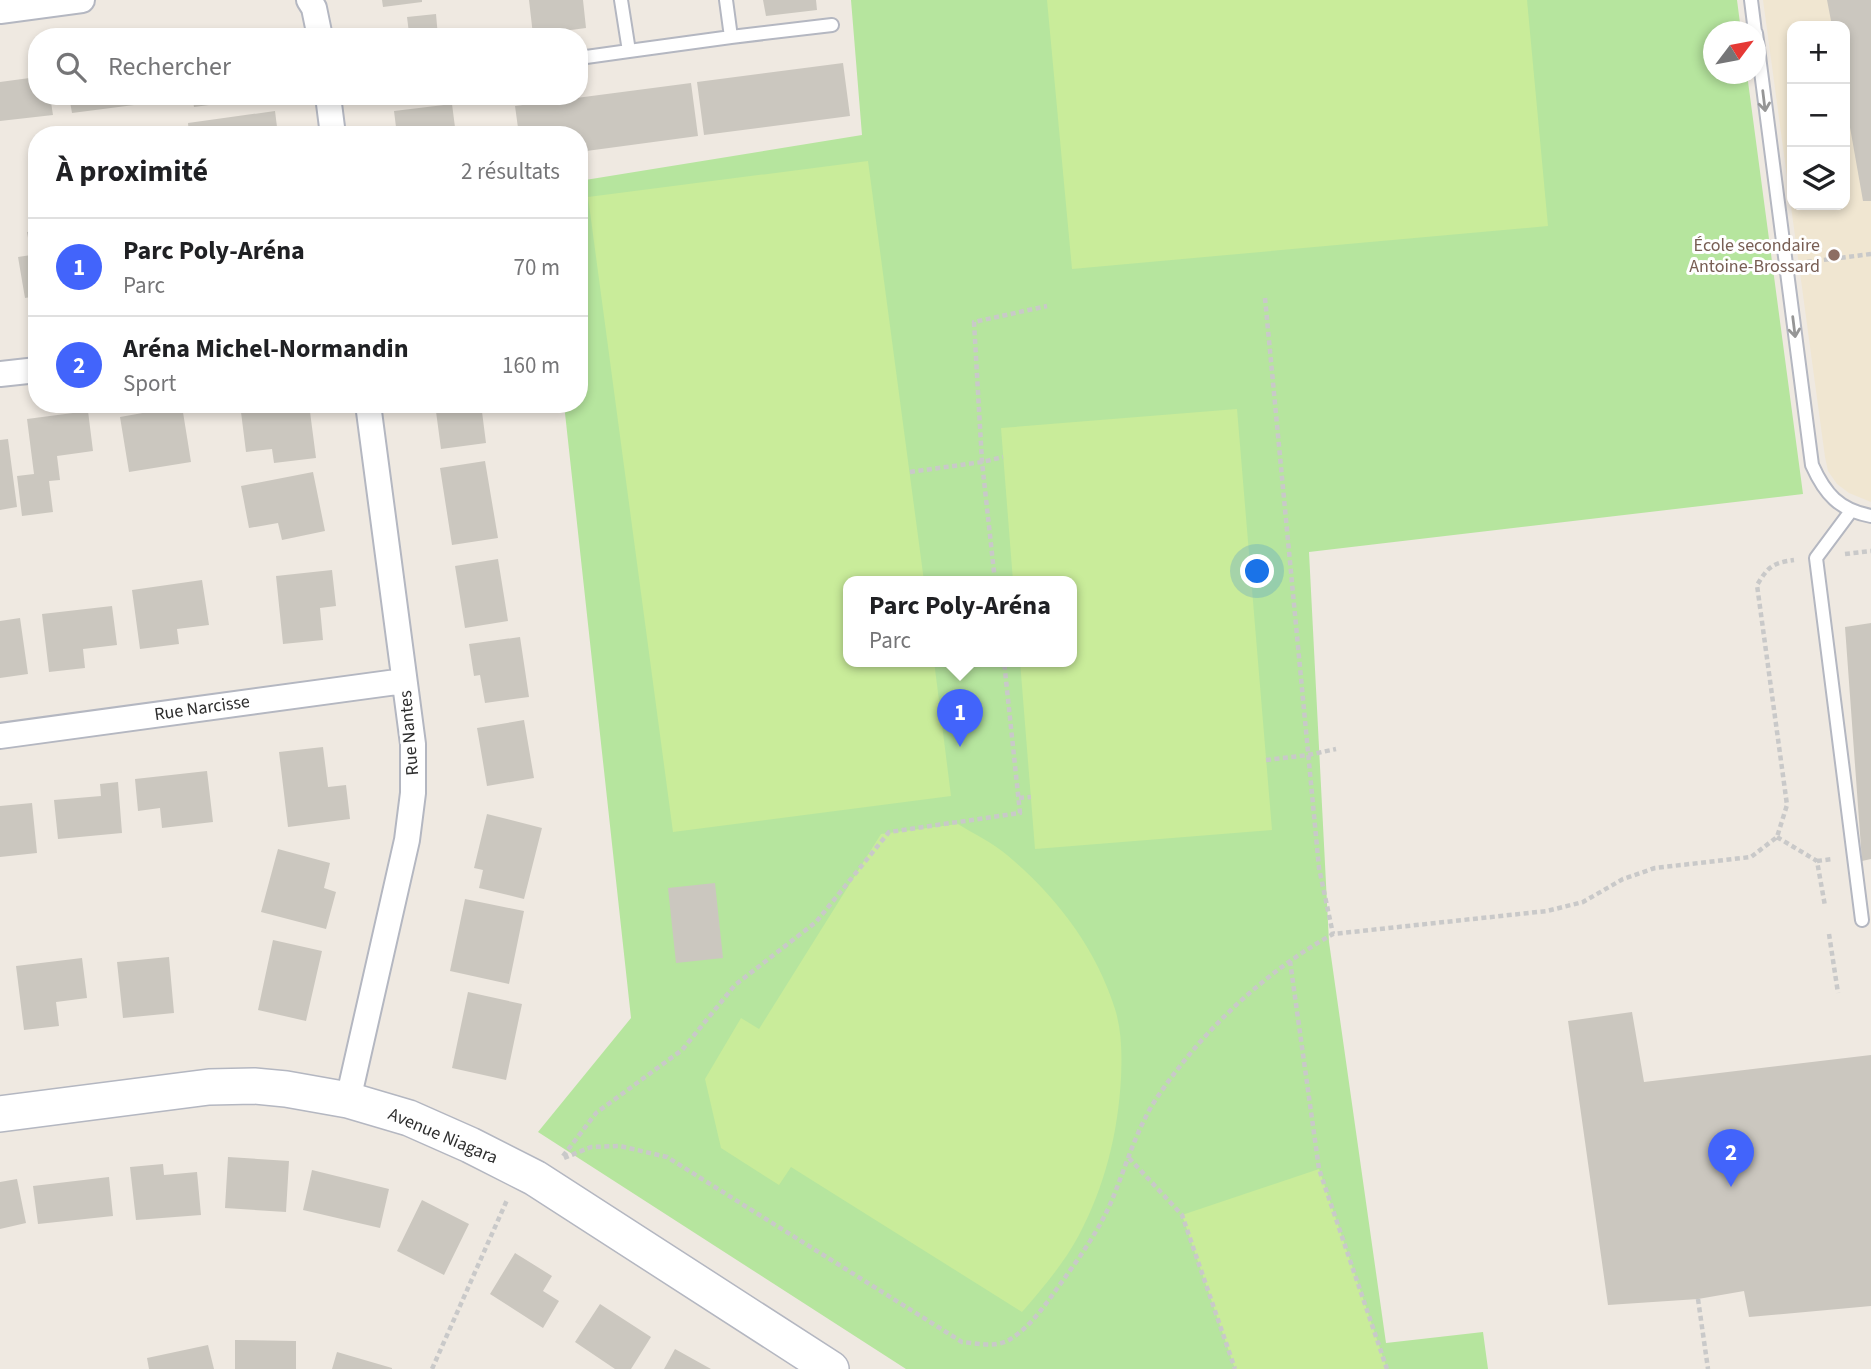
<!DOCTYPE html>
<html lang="fr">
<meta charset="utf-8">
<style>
body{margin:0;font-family:"Source Sans 3",sans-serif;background:#f6f6f6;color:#202124}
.controls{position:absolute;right:21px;top:21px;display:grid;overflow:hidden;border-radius:14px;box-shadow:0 4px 10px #0003}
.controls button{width:63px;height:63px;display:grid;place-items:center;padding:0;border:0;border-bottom:2px solid #e0e0e0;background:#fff;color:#202124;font:35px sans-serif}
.compass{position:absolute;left:1703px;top:21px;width:63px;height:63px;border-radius:50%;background:#fff;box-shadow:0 4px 10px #0003;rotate:58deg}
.you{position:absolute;left:1258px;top:572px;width:24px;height:24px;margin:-18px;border:5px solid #fff;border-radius:50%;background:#1a73e8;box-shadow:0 0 0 10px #1a73e833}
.badge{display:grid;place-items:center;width:46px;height:46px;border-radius:50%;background:#4264fb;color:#fff;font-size:23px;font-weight:700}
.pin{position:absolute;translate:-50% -58px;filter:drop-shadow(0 2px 4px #0008)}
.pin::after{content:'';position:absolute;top:37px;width:24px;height:21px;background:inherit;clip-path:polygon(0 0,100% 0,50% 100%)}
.popup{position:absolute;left:843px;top:576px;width:234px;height:91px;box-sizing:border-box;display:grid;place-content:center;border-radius:14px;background:#fff;filter:drop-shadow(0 2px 5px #0005);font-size:23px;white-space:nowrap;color:#757577}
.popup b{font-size:26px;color:#202124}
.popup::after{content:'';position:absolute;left:50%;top:100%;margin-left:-14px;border:14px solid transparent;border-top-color:#fff}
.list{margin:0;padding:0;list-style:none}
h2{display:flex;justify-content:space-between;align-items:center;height:91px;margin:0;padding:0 28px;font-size:30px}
h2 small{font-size:23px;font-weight:400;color:#757577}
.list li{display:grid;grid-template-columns:46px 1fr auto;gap:21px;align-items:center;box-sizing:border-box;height:98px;padding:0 28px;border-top:2px solid #e0e0e0}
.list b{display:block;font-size:26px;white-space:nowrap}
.list p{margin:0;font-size:23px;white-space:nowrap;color:#757577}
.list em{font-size:23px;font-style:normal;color:#757577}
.icon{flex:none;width:38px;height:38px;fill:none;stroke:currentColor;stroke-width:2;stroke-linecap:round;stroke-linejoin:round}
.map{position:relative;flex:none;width:1871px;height:1369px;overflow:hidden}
.search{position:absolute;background:#fff;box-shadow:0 4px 10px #0003;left:28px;top:28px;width:560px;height:77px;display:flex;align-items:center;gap:18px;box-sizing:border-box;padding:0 24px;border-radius:28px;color:#757577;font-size:26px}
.panel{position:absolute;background:#fff;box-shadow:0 4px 10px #0003;left:28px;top:126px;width:560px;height:287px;border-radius:28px}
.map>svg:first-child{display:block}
.education{fill:#f0e6d1;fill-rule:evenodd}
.green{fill:#b6e59e;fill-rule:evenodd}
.pitch{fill:#c9ec9a}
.building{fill:#cbc7bf}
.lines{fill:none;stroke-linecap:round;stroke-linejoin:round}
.lane-casing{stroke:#b4b7c1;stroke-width:16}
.street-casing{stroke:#b4b7c1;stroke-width:28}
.secondary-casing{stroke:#b4b7c1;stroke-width:38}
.path{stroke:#c9c9c9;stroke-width:4.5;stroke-dasharray:5 3.5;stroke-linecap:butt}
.lane{stroke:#fff;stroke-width:12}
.street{stroke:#fff;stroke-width:24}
.secondary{stroke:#fff;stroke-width:35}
.oneway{stroke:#969696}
.education-dot{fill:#8d6e63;stroke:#fff;stroke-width:2.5}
.labels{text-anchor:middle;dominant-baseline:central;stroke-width:6;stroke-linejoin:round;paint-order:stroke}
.education-label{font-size:18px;fill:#785e54;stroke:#fff;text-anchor:end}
.street-label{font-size:18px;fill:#2e2e2e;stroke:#fff}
</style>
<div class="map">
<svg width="1871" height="1369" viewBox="0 0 1871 1369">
<rect width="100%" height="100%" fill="#efe9e1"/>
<!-- education -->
<path class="education" d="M1763 0H1871V502L1849 493 1837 484 1828 471 1825 457ZM1792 26H1845V205H1792Z"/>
<!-- green -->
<path class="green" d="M851 0H1737L1741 31 1714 32V74H1747L1803 494 1309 552 1329 942 1386 1343 1483 1332 1488 1369H906L538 1132 631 1018 564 404H579V181L862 135ZM848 581H1072V661H848Z"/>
<!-- pitch -->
<path class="pitch" d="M1047 0H1527L1548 226 1072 269Z
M868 161 924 581H848V661H934L951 796 673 832 588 197Z
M1237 409 1272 830 1035 849 1020 661H1072V581H1013L1001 428Z
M958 824C974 834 993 843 1007 855 1056 896 1096 948 1115 1009 1122 1031 1122 1056 1121 1078 1118 1133 1105 1186 1079 1235 1064 1263 1043 1288 1022 1312L791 1167 779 1185 721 1148 705 1079 741 1018 759 1029 881 834Z
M1319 1169 1387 1369H1235L1182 1215Z"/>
<!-- building -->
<path class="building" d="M382 0H422V2L383 7Z
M529 0H583L586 28 533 35Z
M763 0H816L817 10 766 16Z
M1827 0H1871V201H1863L1845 99V26H1832Z
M436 14 438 37H395V35L409 33 407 17Z
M843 63 850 116 704 135 697 82Z
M37 77V96H50L53 115 0 121V82Z
M691 83 698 136 579 152V135H519L515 106Z
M69 96H133L134 105 72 113Z
M192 96H261V98L194 107Z
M452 104 456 135H397L394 111Z
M275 111 278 135H189L188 123Z
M37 231V296L25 298 18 257 31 255 27 232Z
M240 404H309L316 458 274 463 272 449 246 452Z
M435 404H481L486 443 441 449Z
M182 406 191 462 129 472 120 417Z
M88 411 93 451 57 456 60 480 49 481 53 512 22 516 17 476 34 474 27 419Z
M8 439 17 507 0 510V440Z
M485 461 498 538 452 545 440 468Z
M313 472 325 531 282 540 278 523 249 528 241 486Z
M498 559 508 621 465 628 455 566Z
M332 570 336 606 320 608 323 640 283 644 276 576Z
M202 580 209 625 177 629 179 644 140 649 132 590Z
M112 606 117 645 83 649 85 668 49 672 42 614Z
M20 618 28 674 0 678V621Z
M1871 623V859L1862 861 1845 627Z
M520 637 529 697 485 703 480 675 474 676 469 644Z
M524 720 534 778 487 786 477 728Z
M323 747 328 787 346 785 350 819 288 827 279 752Z
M207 771 213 822 162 828 160 808 138 811 135 779Z
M118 782 122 833 58 839 54 800 101 796 100 784Z
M32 803 37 853 0 857V806Z
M487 814 542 828 524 899 479 888 483 870 474 868Z
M278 849 330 863 324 888 336 892 326 929 261 912Z
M715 883 723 958 676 963 668 888Z
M465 899 524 911 509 984 450 971Z
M273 940 322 951 306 1021 258 1010Z
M169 957 174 1013 123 1018 117 962Z
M82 958 87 998 56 1002 59 1026 24 1030 16 966Z
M468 992 522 1004 506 1080 452 1068Z
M1632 1012 1644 1082 1871 1055V1306L1749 1317 1744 1291 1698 1299 1608 1305 1568 1021Z
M228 1157 289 1161 286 1212 225 1208Z
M163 1164 164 1175 197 1172 201 1215 136 1220 130 1167Z
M312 1170 389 1189 380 1228 303 1210Z
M109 1177 113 1216 38 1224 33 1186Z
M17 1179 26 1223 0 1229V1182Z
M422 1200 469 1224 444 1275 397 1251Z
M515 1253 552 1276 543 1291 559 1301 543 1328 490 1294Z
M600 1304 651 1337 631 1369H615L575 1342Z
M235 1340 296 1341V1369H235Z
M208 1345 214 1369H149L147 1358Z
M675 1349 711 1369H664Z
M337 1352 392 1368V1369H332Z"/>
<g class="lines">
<defs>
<path id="lane" d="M621 0 629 51 731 37 726 0
M1751 0 1755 32
M1756 33 1812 465C1825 494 1839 510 1871 516
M731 37 832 25
M579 58 629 51
M1851 511 1816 558 1862 920"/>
<path id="street" d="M309 0 314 8 320 37
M0 11 82 0
M328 96 333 135
M0 374 37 370
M0 736 404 681
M348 1100 407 840 413 793V744L368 404"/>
<path id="secondary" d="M0 1114 209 1087 254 1086 286 1089 348 1100 409 1118 470 1145 535 1178 831 1369"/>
</defs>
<!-- lane casing -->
<use href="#lane" class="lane-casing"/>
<!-- street casing -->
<use href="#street" class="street-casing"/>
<!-- secondary casing -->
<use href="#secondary" class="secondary-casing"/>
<!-- path -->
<path class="path" d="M1807 262 1871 254
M1265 298 1319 868 1333 934
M910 472 982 462 1003 457
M1845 554 1871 551
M995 581 982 462 974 322 1047 306
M1266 760 1308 755 1336 749
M1019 798 1031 797
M1777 837 1817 861 1825 906
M1817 861 1833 859
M1829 934 1838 993
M1290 961 1319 1169 1387 1369
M563 1156 596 1113 682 1050 735 985 816 922 889 832 1020 813 1004 661
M564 1158 591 1147 620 1146 667 1157 962 1342C976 1343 995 1348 1009 1340 1028 1329 1043 1308 1056 1290 1076 1262 1098 1233 1112 1200 1126 1166 1136 1130 1156 1099 1201 1032 1263 973 1333 934L1547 911 1583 902 1623 879 1655 868 1751 857 1777 837 1787 805 1757 585C1768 567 1772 563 1794 560
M1129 1158 1182 1215 1235 1369
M1698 1299 1708 1369
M432 1369 507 1200"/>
<!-- lane -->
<use href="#lane" class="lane"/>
<!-- street -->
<use href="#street" class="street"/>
<!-- secondary -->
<use href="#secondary" class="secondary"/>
</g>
<!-- one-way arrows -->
<defs><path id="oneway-shaft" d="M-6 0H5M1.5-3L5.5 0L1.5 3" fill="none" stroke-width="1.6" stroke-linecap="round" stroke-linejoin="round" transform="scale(1.75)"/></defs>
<g class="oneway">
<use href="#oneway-shaft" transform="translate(1764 101) rotate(83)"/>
<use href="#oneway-shaft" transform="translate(1794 327) rotate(83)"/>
</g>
<!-- markers -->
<circle class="education-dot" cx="1834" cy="255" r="7"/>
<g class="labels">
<!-- education labels -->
<g class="education-label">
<text x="1820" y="245">École secondaire<tspan x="1820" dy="21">Antoine-Brossard</tspan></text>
</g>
<!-- street labels -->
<g class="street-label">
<text transform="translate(202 708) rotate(-8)">Rue Narcisse</text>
<text transform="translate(409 733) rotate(-95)">Rue Nantes</text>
<text transform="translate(443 1136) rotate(23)">Avenue Niagara</text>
</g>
</g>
</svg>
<div class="controls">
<button>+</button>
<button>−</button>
<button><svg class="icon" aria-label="layers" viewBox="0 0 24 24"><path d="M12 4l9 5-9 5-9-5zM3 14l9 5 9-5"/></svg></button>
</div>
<svg class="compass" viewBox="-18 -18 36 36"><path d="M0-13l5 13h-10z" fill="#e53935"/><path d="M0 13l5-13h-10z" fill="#757577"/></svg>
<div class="you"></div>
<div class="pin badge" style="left:960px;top:747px">1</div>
<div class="popup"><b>Parc Poly-Aréna</b>Parc</div>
<div class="pin badge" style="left:1731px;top:1187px">2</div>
<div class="search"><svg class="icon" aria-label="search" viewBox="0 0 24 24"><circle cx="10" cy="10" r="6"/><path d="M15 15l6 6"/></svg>Rechercher</div>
<section class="panel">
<h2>À proximité<small>2 résultats</small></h2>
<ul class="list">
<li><span class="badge">1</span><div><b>Parc Poly-Aréna</b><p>Parc</p></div><em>70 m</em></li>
<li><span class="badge">2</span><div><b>Aréna Michel-Normandin</b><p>Sport</p></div><em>160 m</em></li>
</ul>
</section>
</div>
